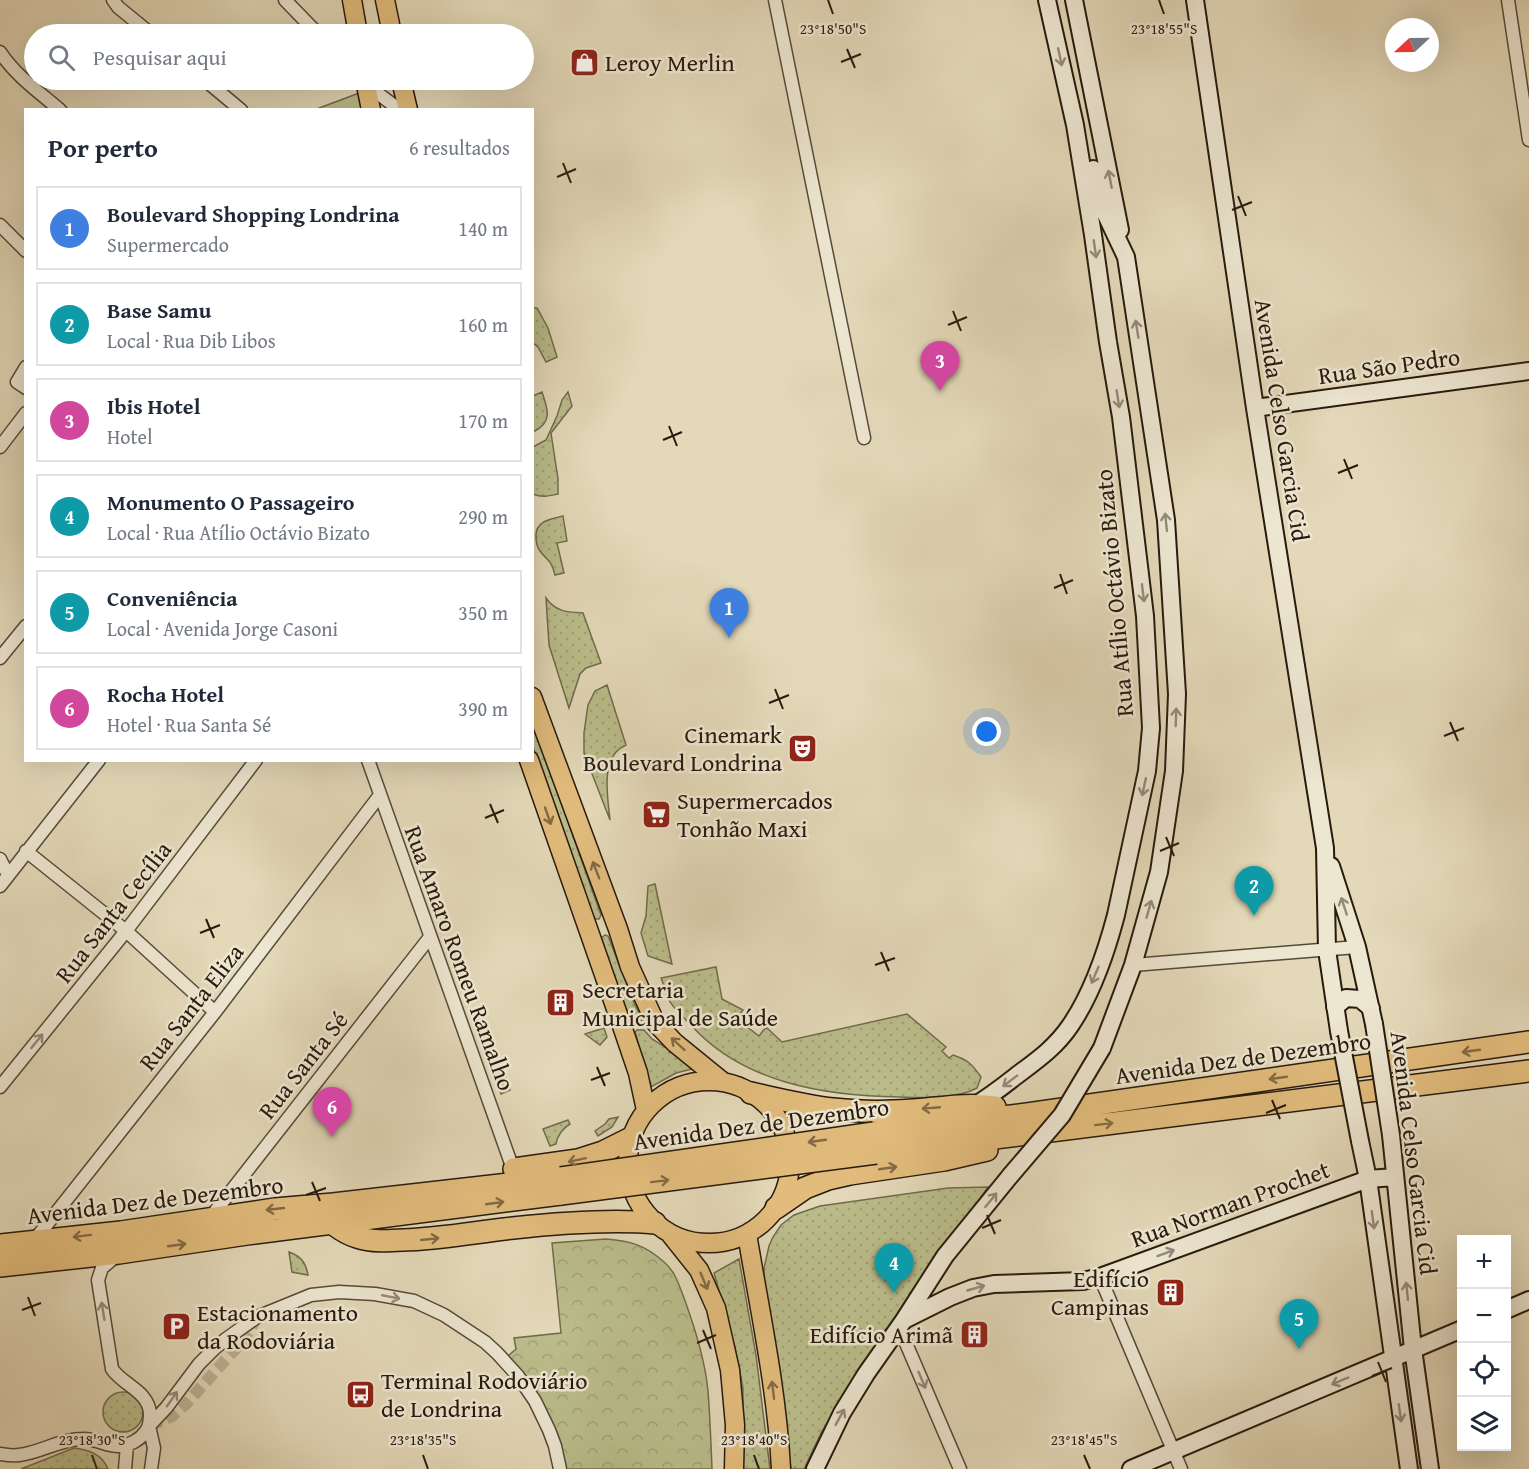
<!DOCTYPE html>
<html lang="pt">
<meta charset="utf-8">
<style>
body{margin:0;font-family:"Gentium Book Plus",serif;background:#f6f6f7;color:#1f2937}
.controls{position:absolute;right:18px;bottom:18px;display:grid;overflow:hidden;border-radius:0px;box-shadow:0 6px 24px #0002}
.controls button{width:54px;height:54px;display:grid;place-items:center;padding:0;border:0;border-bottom:2px solid #e0e1e3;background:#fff;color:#1f2937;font:30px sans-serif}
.compass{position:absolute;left:1385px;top:18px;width:54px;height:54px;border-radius:50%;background:#fff;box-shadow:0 6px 24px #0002;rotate:248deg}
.you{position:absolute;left:987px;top:732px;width:21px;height:21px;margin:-15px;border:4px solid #fff;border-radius:50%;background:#1a73e8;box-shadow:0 0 0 9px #1a73e833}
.badge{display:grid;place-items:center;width:39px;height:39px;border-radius:50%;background:#8f2418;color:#fff;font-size:20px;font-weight:700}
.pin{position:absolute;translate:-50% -50px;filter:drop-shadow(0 2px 3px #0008)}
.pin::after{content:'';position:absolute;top:32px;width:21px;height:18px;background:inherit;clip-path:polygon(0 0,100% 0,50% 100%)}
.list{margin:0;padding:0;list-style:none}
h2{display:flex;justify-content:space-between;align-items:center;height:78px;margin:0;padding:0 24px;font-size:26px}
h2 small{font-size:20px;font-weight:400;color:#747a83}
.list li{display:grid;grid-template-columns:39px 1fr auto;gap:18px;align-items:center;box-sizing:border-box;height:84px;margin:0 12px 12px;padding:0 12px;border:2px solid #e0e1e3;border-radius:0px}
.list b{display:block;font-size:22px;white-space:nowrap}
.list p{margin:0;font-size:20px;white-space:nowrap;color:#747a83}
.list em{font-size:20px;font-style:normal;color:#747a83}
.icon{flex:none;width:33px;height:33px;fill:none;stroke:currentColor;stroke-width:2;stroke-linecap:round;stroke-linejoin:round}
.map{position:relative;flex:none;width:1529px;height:1469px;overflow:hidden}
.search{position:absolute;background:#fff;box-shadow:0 6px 24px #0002;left:24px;top:24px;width:510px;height:66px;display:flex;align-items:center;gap:15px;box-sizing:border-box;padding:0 21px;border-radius:33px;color:#747a83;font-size:22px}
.panel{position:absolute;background:#fff;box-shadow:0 6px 24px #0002;left:24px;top:108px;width:510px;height:654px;border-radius:0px}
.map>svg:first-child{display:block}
.grass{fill:url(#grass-dots);stroke:#706b4c;stroke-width:1.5}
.forest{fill:url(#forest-firs);stroke:#706b4c;stroke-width:1.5}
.park{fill:url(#park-crowns);stroke:#706b4c;stroke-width:1.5}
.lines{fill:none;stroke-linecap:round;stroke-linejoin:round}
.street-tunnel{stroke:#bdb296;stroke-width:12;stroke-dasharray:12 6;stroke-linecap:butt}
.street-casing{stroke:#564a38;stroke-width:15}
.secondary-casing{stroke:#271a0d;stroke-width:20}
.primary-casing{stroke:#271a0d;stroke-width:21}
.highway-casing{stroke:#271a0d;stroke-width:24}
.street{stroke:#ede6d1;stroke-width:12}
.secondary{stroke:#ede6d1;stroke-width:16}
.primary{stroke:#e2bc7c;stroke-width:18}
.highway{stroke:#e2bc7c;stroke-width:21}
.secondary-bridge-casing{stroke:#271a0d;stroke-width:20;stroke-linecap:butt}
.highway-bridge-casing{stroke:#271a0d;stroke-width:24;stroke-linecap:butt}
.secondary-bridge{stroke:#ede6d1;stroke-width:16}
.highway-bridge{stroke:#e2bc7c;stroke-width:21}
.oneway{stroke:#948a79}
.oneway2{stroke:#846b44}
.ticks{fill:none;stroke:#271a0d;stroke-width:2}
.labels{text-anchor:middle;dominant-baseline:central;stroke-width:5;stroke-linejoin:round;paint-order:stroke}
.poi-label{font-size:24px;fill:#271a0d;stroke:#ede6d1;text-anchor:start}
.street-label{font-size:24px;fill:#271a0d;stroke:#ede6d1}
.ticks-label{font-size:15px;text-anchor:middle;fill:#271a0d;stroke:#ede6d1;stroke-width:5;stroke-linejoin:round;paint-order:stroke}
</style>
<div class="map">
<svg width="1529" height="1469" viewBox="0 0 1529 1469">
<defs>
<pattern id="grass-dots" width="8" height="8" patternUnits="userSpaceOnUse" patternTransform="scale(1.5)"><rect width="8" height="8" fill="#babc8a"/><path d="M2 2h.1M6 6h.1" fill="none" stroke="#a0a176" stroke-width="1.8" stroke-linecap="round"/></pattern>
<pattern id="forest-firs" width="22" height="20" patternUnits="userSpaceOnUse" patternTransform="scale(1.5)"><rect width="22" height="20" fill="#babc8a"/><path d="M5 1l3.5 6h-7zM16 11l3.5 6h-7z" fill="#a0a176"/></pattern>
<pattern id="park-crowns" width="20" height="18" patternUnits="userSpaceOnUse" patternTransform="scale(1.5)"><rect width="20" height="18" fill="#babc8a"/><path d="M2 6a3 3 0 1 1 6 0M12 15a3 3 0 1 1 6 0" fill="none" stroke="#a0a176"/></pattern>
</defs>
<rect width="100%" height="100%" fill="#e3d8b8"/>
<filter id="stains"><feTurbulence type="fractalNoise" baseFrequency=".00333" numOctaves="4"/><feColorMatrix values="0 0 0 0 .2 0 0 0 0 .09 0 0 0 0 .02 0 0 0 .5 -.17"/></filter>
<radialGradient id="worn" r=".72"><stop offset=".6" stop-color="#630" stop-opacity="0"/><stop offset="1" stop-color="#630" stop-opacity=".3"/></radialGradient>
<!-- grass -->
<path class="grass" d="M532 308H537L548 328 557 357 546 362 538 347 533 343Z
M542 392C548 409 553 423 533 432V396Z
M568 392 572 406 551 433 558 479V494C549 496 542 498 533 494V447L546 440 557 416 562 400Z
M563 516 567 541 557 543 564 573 555 575C551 559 548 562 540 551 537 547 536 542 536 537 535 521 550 519 563 516Z
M546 598C556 612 567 612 583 613L601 663 586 668 580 674 569 708 549 645Z
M607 685 626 745C599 756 608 798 610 820L584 753V733L588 705 595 691Z
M532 721 601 915 599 919H595L592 914 533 747Z
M655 884 672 964 648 956 641 933 646 916 648 886Z
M605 935 608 936 634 1003 643 1020 629 1021 601 938Z
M716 967 722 999 743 1010 737 1019 759 1036 766 1027 782 1042 907 1014 946 1047 942 1051 949 1058 953 1055C968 1060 972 1064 981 1077L977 1088C957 1099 924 1098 900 1097 825 1096 742 1083 690 1024 683 1017 673 1008 669 1000 666 993 664 985 661 978Z
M604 1028 607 1037 600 1045 585 1034Z
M637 1030H644L652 1039 689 1062 692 1069 676 1073 651 1087 635 1032Z
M503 1070 510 1090 501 1094 494 1074Z
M618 1117 612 1127 598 1136 595 1131 605 1124 609 1119Z
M568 1120 570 1124C563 1128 557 1136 556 1144L550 1146 543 1129Z
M988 1187 822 1431 804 1469H791L782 1398 764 1289V1268L769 1246 773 1237 781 1225 794 1215 820 1206 948 1188Z
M289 1252C301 1256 306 1263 308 1275L292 1272Z
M739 1259 756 1355 770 1469H743V1388L735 1347 714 1273Z
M103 1412a20 20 0 1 1 40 0a20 20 0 1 1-40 0Z
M74 1448C89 1450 102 1454 108 1469H21Z"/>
<!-- forest -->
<path class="forest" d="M359 93 363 110H314Z"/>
<!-- park -->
<path class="park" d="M606 1239C631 1241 645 1245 664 1262 675 1271 679 1285 684 1298 695 1328 705 1359 708 1391 710 1417 711 1443 712 1469H562L523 1375 508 1356 516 1349 514 1338 561 1333 552 1243Z"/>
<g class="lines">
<!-- street-tunnel -->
<path class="street-tunnel" d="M150 1426 172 1416 186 1404 237 1347 250 1330 257 1317"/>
<defs>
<path id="street" d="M113 0 118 7 151 34
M285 0 318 34
M775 0 864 438
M1508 0 1529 140
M0 52C15 75 39 92 60 110
M205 80 241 110
M364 83 400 110
M0 225 26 251
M26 367 17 382 26 388
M0 447 26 413
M0 658 26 626
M368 760 513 1169
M26 851 126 931 215 1012
M0 859 8 875
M0 886 99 760
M1133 965 1357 947
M0 1087 126 931 256 760
M210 1218 430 937
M33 1242 215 1012 380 795
M1100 1277 1181 1469
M899 1327 960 1469
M0 1454C6 1455 13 1456 19 1455 40 1453 60 1439 82 1439 95 1438 106 1446 118 1446 129 1446 140 1440 146 1431 150 1426 150 1420 150 1413 148 1391 123 1385 112 1369L98 1280 102 1268 116 1256
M125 1469 127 1445
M151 1469 154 1448 149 1426 166 1408 199 1364 215 1348 226 1339 257 1317 311 1295 339 1292 375 1294 414 1301 444 1315 485 1342 497 1353 518 1376 535 1401 549 1430 555 1446 560 1469"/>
<path id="secondary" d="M1074 0 1120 230
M1195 0 1255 408 1325 848 1327 950 1339 1031
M1093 169 1099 200 1126 257 1166 520 1177 694 1174 771 1159 872 1133 965 1102 1048
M1255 408 1529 371
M1331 866 1357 947 1374 1024
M1335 1007 1346 998 1360 999 1371 1008
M974 1106C989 1097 1002 1087 1016 1076 1036 1061 1055 1048 1070 1026 1092 994 1106 953 1116 915L1147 771 1151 728 1145 616 1121 417 1108 342 1093 235 1075 125 1047 0
M1391 1135 1413 1349 1430 1469
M1360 1141 1368 1179 1409 1469
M1506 1310 1529 1300
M904 1320 945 1256 1010 1176
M815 1469 842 1413 866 1374 904 1320 950 1297 973 1288 994 1284 1083 1281 1100 1277 1368 1179 1395 1177
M1131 1469 1462 1329"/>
<path id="primary" d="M352 0 358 34
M385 0 392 34
M365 80 371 110
M401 80 408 110
M532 697 618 929 630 967 655 1022 675 1043 723 1082
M529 760 622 1026 638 1073 646 1110
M628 1162a81 81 0 1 1 162 0a81 81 0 1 1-162 0Z
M747 1234C760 1312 777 1390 781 1469
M671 1235 699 1270 716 1308 730 1370 735 1425 734 1469"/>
<path id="highway" d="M751 1093C778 1099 806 1106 833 1109 853 1111 873 1112 893 1111 927 1111 961 1102 995 1107
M874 1133 1027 1114 1529 1042
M876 1153 1529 1071
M514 1169 578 1160 603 1152 631 1138
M776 1208 805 1188 828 1179 850 1174 944 1160 987 1150
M333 1224C341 1230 349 1235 357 1237 372 1242 388 1241 403 1240 440 1239 476 1232 513 1228 559 1223 608 1219 655 1223
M0 1245 121 1232 275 1209 333 1204 561 1178
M0 1266 119 1253 247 1234 561 1194"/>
</defs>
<!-- street casing -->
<use href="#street" class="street-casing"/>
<!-- secondary casing -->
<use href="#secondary" class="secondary-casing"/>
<!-- primary casing -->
<use href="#primary" class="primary-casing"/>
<!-- highway casing -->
<use href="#highway" class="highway-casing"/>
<!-- street -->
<use href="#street" class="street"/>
<!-- secondary -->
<use href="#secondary" class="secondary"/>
<!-- primary -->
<use href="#primary" class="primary"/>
<!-- highway -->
<use href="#highway" class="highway"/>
<defs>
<path id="secondary-bridge" d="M1374 1024 1391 1135
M1339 1031 1360 1141
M1010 1176 1062 1115 1102 1048"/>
<path id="highway-bridge" d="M561 1178 874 1133
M561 1194 876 1153"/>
</defs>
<!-- secondary-bridge casing -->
<use href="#secondary-bridge" class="secondary-bridge-casing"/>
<!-- highway-bridge casing -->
<use href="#highway-bridge" class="highway-bridge-casing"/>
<!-- secondary-bridge -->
<use href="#secondary-bridge" class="secondary-bridge"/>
<!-- highway-bridge -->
<use href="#highway-bridge" class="highway-bridge"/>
</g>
<!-- one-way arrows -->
<defs><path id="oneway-shaft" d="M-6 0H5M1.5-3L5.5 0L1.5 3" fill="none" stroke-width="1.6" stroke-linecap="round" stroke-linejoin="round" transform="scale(1.5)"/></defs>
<g class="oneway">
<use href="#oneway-shaft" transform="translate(1060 57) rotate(78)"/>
<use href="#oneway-shaft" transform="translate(1110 179) rotate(-101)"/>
<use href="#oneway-shaft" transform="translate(1095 249) rotate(82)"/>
<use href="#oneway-shaft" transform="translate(1137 329) rotate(-99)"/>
<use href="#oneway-shaft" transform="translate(1118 399) rotate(81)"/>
<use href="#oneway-shaft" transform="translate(1166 522) rotate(-96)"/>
<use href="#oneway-shaft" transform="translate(1143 593) rotate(83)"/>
<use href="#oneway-shaft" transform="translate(1176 717) rotate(-88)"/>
<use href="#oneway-shaft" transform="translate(1144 787) rotate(102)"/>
<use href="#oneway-shaft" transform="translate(1344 906) rotate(-108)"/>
<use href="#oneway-shaft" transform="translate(1149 909) rotate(-74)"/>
<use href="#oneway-shaft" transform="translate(1095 975) rotate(113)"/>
<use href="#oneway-shaft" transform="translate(37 1041) rotate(-51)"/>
<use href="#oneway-shaft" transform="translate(1010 1081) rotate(143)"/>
<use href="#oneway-shaft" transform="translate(991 1200) rotate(-51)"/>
<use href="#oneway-shaft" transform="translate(1373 1220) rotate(82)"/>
<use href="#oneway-shaft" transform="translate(1166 1253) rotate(-20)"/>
<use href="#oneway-shaft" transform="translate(976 1288) rotate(-16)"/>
<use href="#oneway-shaft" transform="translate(1407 1291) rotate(-96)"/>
<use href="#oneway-shaft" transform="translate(391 1297) rotate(11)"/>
<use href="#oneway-shaft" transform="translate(103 1311) rotate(-99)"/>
<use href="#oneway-shaft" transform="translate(922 1380) rotate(67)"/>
<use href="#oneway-shaft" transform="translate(1340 1381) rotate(157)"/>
<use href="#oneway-shaft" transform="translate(172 1399) rotate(-55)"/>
<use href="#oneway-shaft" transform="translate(1400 1413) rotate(82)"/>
<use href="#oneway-shaft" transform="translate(840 1417) rotate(-61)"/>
</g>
<g class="oneway2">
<use href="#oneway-shaft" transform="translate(548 816) rotate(71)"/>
<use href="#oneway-shaft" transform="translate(596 870) rotate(-111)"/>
<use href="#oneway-shaft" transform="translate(678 1044) rotate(-138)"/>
<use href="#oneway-shaft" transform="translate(1471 1051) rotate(172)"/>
<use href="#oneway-shaft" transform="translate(1278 1078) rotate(172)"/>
<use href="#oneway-shaft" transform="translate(931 1108) rotate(175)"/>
<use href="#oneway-shaft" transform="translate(1104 1124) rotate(-7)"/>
<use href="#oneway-shaft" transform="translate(817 1141) rotate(172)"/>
<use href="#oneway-shaft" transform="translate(577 1160) rotate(168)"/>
<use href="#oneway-shaft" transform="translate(888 1168) rotate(-8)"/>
<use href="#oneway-shaft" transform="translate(660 1181) rotate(-7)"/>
<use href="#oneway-shaft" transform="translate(495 1203) rotate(-8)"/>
<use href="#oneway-shaft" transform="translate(275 1209) rotate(174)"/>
<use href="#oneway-shaft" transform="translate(82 1236) rotate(173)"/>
<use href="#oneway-shaft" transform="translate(430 1239) rotate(-6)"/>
<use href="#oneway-shaft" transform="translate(177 1245) rotate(-8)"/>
<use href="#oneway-shaft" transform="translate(704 1281) rotate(67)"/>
<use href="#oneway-shaft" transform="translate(773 1390) rotate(-97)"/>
</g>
<!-- ticks -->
<path class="ticks" d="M828 0 833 14M1159 0 1164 14M847 49 855 68M841 62 861 54M563 163 571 183M557 177 576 169M1238 196 1246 216M1232 210 1252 202M953 311 961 331M948 325 967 317M669 426 677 446M663 440 682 432M1344 459 1352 479M1338 473 1358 465M1060 574 1067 594M1054 588 1073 580M775 689 783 709M769 703 789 695M1450 722 1458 741M1444 736 1464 728M490 804 498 823M485 818 504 810M1166 837 1174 856M1160 851 1179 843M206 919 214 938M200 933 220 925M881 952 889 971M875 965 895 958M597 1067 605 1086M591 1080 610 1073M1272 1100 1280 1119M1266 1113 1286 1105M312 1182 320 1201M306 1195 326 1188M987 1215 995 1234M982 1228 1001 1220M28 1297 35 1316M22 1310 41 1303M703 1330 711 1349M697 1343 716 1335M1378 1362 1386 1382M1372 1376 1392 1368M92 1455 97 1469M423 1455 428 1469M754 1455 759 1469M1084 1455 1090 1469"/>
<!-- icons -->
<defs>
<symbol id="shop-square" viewBox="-11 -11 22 22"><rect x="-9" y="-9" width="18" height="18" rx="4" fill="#8f2418" stroke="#ede6d1"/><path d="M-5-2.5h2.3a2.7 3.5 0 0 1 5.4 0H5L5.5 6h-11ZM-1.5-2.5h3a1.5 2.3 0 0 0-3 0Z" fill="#fff"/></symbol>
<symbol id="theatre-square" viewBox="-11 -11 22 22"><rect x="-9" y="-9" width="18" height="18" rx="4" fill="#8f2418" stroke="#ede6d1"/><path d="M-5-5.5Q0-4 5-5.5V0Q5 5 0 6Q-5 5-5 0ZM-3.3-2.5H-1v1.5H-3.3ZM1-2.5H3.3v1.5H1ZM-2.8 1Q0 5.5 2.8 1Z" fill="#fff"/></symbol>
<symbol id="supermarket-square" viewBox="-11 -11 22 22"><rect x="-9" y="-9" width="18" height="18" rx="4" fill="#8f2418" stroke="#ede6d1"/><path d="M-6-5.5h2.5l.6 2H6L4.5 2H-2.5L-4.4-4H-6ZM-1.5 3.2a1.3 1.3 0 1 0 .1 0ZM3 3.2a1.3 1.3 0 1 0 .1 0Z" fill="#fff"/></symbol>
<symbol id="building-square" viewBox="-11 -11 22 22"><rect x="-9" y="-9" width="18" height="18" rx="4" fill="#8f2418" stroke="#ede6d1"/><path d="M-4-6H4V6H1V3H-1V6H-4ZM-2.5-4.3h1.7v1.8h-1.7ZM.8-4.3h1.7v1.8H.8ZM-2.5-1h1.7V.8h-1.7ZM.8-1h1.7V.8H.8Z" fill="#fff"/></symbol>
<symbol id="parking-square" viewBox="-11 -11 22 22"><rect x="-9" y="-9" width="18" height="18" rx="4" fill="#8f2418" stroke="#ede6d1"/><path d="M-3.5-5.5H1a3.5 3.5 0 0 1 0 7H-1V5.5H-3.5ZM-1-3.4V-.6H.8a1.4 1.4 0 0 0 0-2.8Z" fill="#fff"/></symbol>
<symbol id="bus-square" viewBox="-11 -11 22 22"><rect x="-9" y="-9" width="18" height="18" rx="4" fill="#8f2418" stroke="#ede6d1"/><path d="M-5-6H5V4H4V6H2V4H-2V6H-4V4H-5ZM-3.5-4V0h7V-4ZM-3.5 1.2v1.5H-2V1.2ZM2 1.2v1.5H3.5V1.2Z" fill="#fff"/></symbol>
</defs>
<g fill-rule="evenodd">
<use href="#shop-square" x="568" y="46" width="33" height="33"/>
<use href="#theatre-square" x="786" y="732" width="33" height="33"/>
<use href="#supermarket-square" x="640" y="798" width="33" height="33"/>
<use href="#building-square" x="544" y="986" width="33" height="33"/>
<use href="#building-square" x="1154" y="1276" width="33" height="33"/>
<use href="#parking-square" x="160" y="1310" width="33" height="33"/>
<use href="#building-square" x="958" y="1318" width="33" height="33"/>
<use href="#bus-square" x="344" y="1378" width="33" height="33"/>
</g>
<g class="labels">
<!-- poi labels -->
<g class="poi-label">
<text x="605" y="62">Leroy Merlin</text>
<text x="782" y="734" text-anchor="end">Cinemark<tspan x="782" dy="28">Boulevard Londrina</tspan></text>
<text x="677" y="800">Supermercados<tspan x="677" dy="28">Tonhão Maxi</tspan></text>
<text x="582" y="989">Secretaria<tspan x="582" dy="28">Municipal de Saúde</tspan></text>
<text x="1149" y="1278" text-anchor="end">Edifício<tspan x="1149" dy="28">Campinas</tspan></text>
<text x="197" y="1312">Estacionamento<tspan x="197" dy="28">da Rodoviária</tspan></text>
<text x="953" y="1334" text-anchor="end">Edifício Arimã</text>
<text x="381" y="1380">Terminal Rodoviário<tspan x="381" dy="28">de Londrina</tspan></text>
</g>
<!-- street labels -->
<g class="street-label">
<text transform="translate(1389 366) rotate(-8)">Rua São Pedro</text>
<text transform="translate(1282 420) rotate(81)">Avenida Celso Garcia Cid</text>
<text transform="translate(1114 593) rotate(-95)">Rua Atílio Octávio Bizato</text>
<text transform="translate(113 912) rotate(-52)">Rua Santa Cecília</text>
<text transform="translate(460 958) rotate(70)">Rua Amaro Romeu Ramalho</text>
<text transform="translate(191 1007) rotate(-52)">Rua Santa Eliza</text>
<text transform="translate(1243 1058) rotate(-8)">Avenida Dez de Dezembro</text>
<text transform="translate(303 1065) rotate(-52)">Rua Santa Sé</text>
<text transform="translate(761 1124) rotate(-8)">Avenida Dez de Dezembro</text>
<text transform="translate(1414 1153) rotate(83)">Avenida Celso Garcia Cid</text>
<text transform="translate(155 1200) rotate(-7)">Avenida Dez de Dezembro</text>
<text transform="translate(1230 1204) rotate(-20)">Rua Norman Prochet</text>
</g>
</g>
<g class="ticks-label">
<text x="833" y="34">23°18'50"S</text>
<text x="1164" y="34">23°18'55"S</text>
<text x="92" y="1445">23°18'30"S</text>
<text x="423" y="1445">23°18'35"S</text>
<text x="754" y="1445">23°18'40"S</text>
<text x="1084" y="1445">23°18'45"S</text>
</g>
<rect width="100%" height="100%" filter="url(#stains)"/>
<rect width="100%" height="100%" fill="url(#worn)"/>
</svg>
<div class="controls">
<button>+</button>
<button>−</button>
<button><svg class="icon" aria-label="locate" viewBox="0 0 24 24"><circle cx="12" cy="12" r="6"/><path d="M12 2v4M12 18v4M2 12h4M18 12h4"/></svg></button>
<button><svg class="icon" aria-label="layers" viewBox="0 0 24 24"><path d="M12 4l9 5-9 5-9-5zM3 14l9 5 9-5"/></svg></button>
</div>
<svg class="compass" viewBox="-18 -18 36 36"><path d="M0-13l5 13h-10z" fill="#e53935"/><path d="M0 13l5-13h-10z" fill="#747a83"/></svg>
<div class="you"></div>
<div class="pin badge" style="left:729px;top:638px;background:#3f7fe0">1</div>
<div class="pin badge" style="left:1254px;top:916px;background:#0f9aa8">2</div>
<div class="pin badge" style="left:940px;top:391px;background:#d1479c">3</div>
<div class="pin badge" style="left:894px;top:1293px;background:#0f9aa8">4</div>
<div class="pin badge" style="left:1299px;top:1349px;background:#0f9aa8">5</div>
<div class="pin badge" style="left:332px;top:1137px;background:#d1479c">6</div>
<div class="search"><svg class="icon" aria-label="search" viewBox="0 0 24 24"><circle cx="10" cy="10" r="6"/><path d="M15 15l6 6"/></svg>Pesquisar aqui</div>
<section class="panel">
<h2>Por perto<small>6 resultados</small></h2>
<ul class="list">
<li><span class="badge" style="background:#3f7fe0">1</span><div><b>Boulevard Shopping Londrina</b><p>Supermercado</p></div><em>140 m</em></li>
<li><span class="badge" style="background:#0f9aa8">2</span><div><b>Base Samu</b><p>Local · Rua Dib Libos</p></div><em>160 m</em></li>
<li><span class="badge" style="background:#d1479c">3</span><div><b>Ibis Hotel</b><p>Hotel</p></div><em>170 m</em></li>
<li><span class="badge" style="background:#0f9aa8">4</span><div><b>Monumento O Passageiro</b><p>Local · Rua Atílio Octávio Bizato</p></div><em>290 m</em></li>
<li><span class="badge" style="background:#0f9aa8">5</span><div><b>Conveniência</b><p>Local · Avenida Jorge Casoni</p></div><em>350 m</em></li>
<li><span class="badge" style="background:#d1479c">6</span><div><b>Rocha Hotel</b><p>Hotel · Rua Santa Sé</p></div><em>390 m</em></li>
</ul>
</section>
</div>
